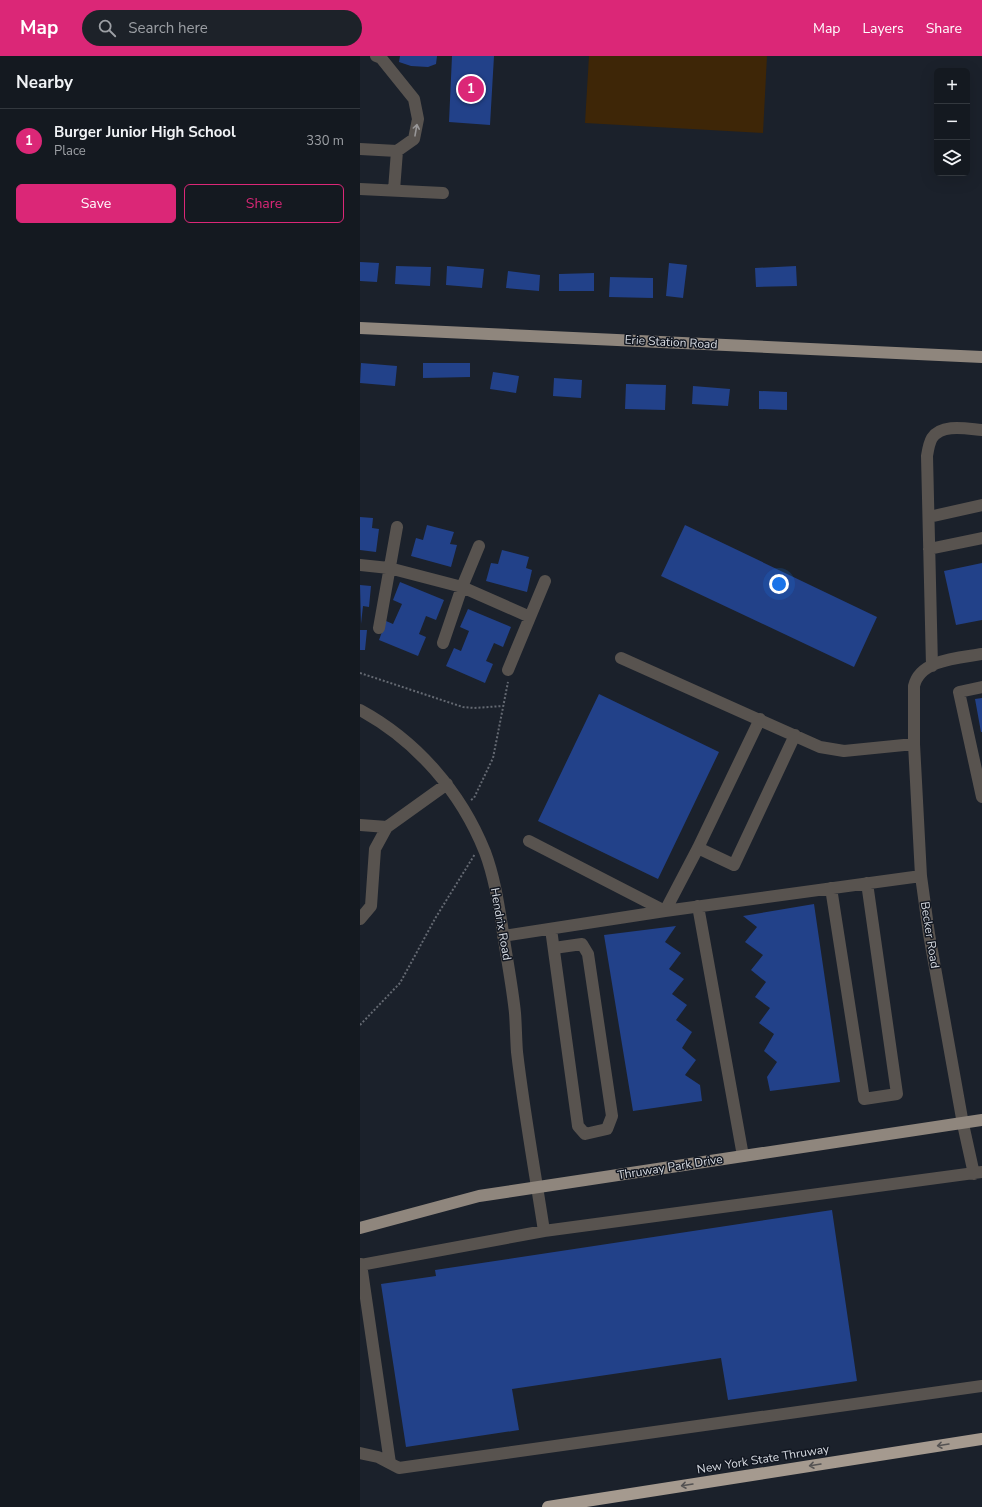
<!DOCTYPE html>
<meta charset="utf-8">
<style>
body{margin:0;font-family:"Nunito Sans",sans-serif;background:#1d2229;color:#f1f3f6}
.controls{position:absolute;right:12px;top:12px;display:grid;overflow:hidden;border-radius:6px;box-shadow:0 4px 16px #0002}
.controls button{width:36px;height:36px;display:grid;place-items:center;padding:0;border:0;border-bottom:1px solid #33383e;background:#141920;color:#f1f3f6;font:20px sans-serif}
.you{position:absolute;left:419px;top:528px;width:14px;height:14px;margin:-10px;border:3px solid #fff;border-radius:50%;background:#1a73e8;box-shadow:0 0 0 6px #1a73e833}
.badge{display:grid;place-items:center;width:26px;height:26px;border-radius:50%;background:#db2777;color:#fff;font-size:13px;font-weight:700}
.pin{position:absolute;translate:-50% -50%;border:2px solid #fff;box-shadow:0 1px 4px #0006}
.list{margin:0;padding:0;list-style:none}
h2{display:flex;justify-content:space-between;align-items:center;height:52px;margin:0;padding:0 16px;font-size:17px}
h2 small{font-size:13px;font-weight:400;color:#9da0a5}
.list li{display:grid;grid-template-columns:26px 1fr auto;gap:12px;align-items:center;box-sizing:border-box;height:64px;padding:0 16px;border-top:1px solid #33383e}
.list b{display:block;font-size:15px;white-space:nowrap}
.list p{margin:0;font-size:13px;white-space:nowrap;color:#9da0a5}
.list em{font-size:13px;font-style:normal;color:#9da0a5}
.actions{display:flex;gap:8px;padding:12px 16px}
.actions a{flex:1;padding:9px 0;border:1px solid #db2777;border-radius:6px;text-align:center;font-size:14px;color:#db2777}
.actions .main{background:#db2777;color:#fff}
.icon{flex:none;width:22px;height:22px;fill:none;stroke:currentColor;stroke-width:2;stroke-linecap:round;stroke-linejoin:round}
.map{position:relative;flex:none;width:622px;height:1451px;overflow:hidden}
header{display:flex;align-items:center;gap:24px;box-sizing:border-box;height:56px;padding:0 20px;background:#db2777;color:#fff}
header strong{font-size:19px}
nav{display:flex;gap:22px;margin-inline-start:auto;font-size:14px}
.search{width:280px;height:36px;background:#1d2229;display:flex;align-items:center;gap:10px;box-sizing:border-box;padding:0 14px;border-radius:22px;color:#9da0a5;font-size:15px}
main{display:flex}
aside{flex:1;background:#141920}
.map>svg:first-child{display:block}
.green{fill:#3e2607}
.building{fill:#224189}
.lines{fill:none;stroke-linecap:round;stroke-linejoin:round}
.path{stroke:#646972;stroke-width:2;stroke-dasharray:2 2;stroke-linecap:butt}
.minor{stroke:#58534f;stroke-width:12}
.major{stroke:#8f867d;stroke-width:12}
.highway{stroke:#a59a8f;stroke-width:12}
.oneway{stroke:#989798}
.oneway2{stroke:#545252}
.labels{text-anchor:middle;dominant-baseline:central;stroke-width:3;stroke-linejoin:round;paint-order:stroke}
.street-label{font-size:12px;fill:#d7dbe2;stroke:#121721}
</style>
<header>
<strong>Map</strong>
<div class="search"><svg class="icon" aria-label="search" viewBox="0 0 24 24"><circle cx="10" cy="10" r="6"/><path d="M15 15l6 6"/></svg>Search here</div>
<nav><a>Map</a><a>Layers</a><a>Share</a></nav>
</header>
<main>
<aside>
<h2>Nearby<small></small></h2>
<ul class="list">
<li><span class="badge">1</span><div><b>Burger Junior High School</b><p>Place</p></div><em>330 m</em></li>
</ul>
<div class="actions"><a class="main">Save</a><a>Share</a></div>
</aside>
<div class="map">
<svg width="622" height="1451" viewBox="0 0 622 1451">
<rect width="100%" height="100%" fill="#1b212b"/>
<!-- green -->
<path class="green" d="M229 0H407L403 77 225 67Z"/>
<!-- building -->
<path class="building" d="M40 0H77L76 8 68 11 51 10 39 6Z
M92 0H134L130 69 89 66Z
M0 206 19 207 17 226 0 225Z
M309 207 327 209 323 242 306 240Z
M36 210 71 211 70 230 35 228Z
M87 210 124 213 122 232 86 229Z
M436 210 437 230 396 231 395 212Z
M148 215 180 219 179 235 146 232Z
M234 217V235H199V218Z
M250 221 293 222V242L249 241Z
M1 307 37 310 35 330 0 327Z
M63 307H110V321L63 322Z
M133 316 159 320 156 337 130 333Z
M194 322 222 324 221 342 193 340Z
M266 328 306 329 305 354 265 353Z
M333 330 370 333 368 350 332 348Z
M399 335 427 336V354L399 353Z
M0 461 13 462 12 472 19 473 16 496 0 494Z
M67 469 94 476 90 488 97 489 91 511 51 500 56 482 63 484Z
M325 469 517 561 494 611 301 520Z
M142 494 169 501 166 512 172 514 167 536 126 525 131 507 138 508Z
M622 507V564L596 569 584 515Z
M40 526 84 544 76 564 66 560 59 578 66 581 58 600 19 584 26 565 33 568 42 548 33 544Z
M0 529 11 530 9 551 3 550 1 568Z
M108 553 151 571 143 591 134 587 126 605 133 608 125 627 86 610 94 592 101 595 109 575 100 571Z
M0 574H7L5 594H0Z
M239 638 359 696 298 823 178 765Z
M622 642V676H621L615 643Z
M454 848 480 1026 410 1035 407 1021 417 1006 404 995 414 978 399 967 410 952 395 941 406 926 391 914 403 899 385 886 397 871 383 860Z
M316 870 305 886 321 897 309 913 324 923 312 938 327 949 316 964 332 976 322 992 336 1004 325 1019 340 1029 342 1045 273 1055 244 879Z
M472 1154 497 1325 368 1344 361 1302 152 1333 159 1374 46 1391 21 1228 76 1220 75 1214Z"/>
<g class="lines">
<!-- path -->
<path class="path" d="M0 617 103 651 114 652 143 650
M111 744 114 742 133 702 148 626
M0 969 40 927 76 861 115 798"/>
<!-- minor -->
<path class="minor" d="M0 93 37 95 54 83 58 63 54 43 21 2 16 0
M0 133 83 137
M34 134 37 95
M569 461 622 449
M569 493 622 482
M0 509 29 512 102 531 170 561
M19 572 37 471
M83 587 102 531 119 490
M261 602 460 691 484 695 554 688
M572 610 567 400C568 394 569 387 572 382 582 367 608 373 622 374
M148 614 185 525
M622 631 599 636 622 741
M0 654C57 685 101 736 125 796 134 820 138 845 142 870 146 899 152 928 155 957 156 970 156 983 157 996 164 1056 175 1116 184 1175
M0 769 27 771
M169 785 305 855 338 792 400 663
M338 792 374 809 435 679
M471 832 504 1043 537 1038 507 827
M338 850 383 1100
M0 863 11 850 15 793 27 771 87 728
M191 873 218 1070 225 1078 247 1073 252 1060 228 898 222 888 194 892
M143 880 305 855 561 820
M614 1118 603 1068 569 878 561 820 554 688V630C560 603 600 602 622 598
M1 1208 30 1407
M0 1209 184 1175 622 1116
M0 1397 18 1401 39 1412 622 1330"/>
<!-- major -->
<path class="major" d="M0 272 622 301
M0 1172 119 1140 622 1064"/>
<!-- highway -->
<path class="highway" d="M188 1451 622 1383"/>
</g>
<!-- one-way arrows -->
<defs><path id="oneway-shaft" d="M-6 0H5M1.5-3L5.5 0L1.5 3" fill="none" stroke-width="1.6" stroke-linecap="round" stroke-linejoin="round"/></defs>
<use class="oneway" href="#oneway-shaft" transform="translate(56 74) rotate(-80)"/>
<g class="oneway2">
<use href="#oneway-shaft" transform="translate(583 1389) rotate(171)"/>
<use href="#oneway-shaft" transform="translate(455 1409) rotate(171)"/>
<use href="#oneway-shaft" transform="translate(327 1429) rotate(171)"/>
</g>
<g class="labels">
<!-- street labels -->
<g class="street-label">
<text transform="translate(311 286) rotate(3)">Erie Station Road</text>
<text transform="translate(141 868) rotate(80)">Hendrix Road</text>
<text transform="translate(570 879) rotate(81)">Becker Road</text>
<text transform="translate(310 1111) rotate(-9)">Thruway Park Drive</text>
<text transform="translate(403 1403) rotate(-9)">New York State Thruway</text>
</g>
</g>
</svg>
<div class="controls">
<button>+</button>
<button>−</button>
<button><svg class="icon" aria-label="layers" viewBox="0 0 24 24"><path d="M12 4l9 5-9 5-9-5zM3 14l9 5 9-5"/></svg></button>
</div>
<div class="you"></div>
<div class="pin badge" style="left:111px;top:33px">1</div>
</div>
</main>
